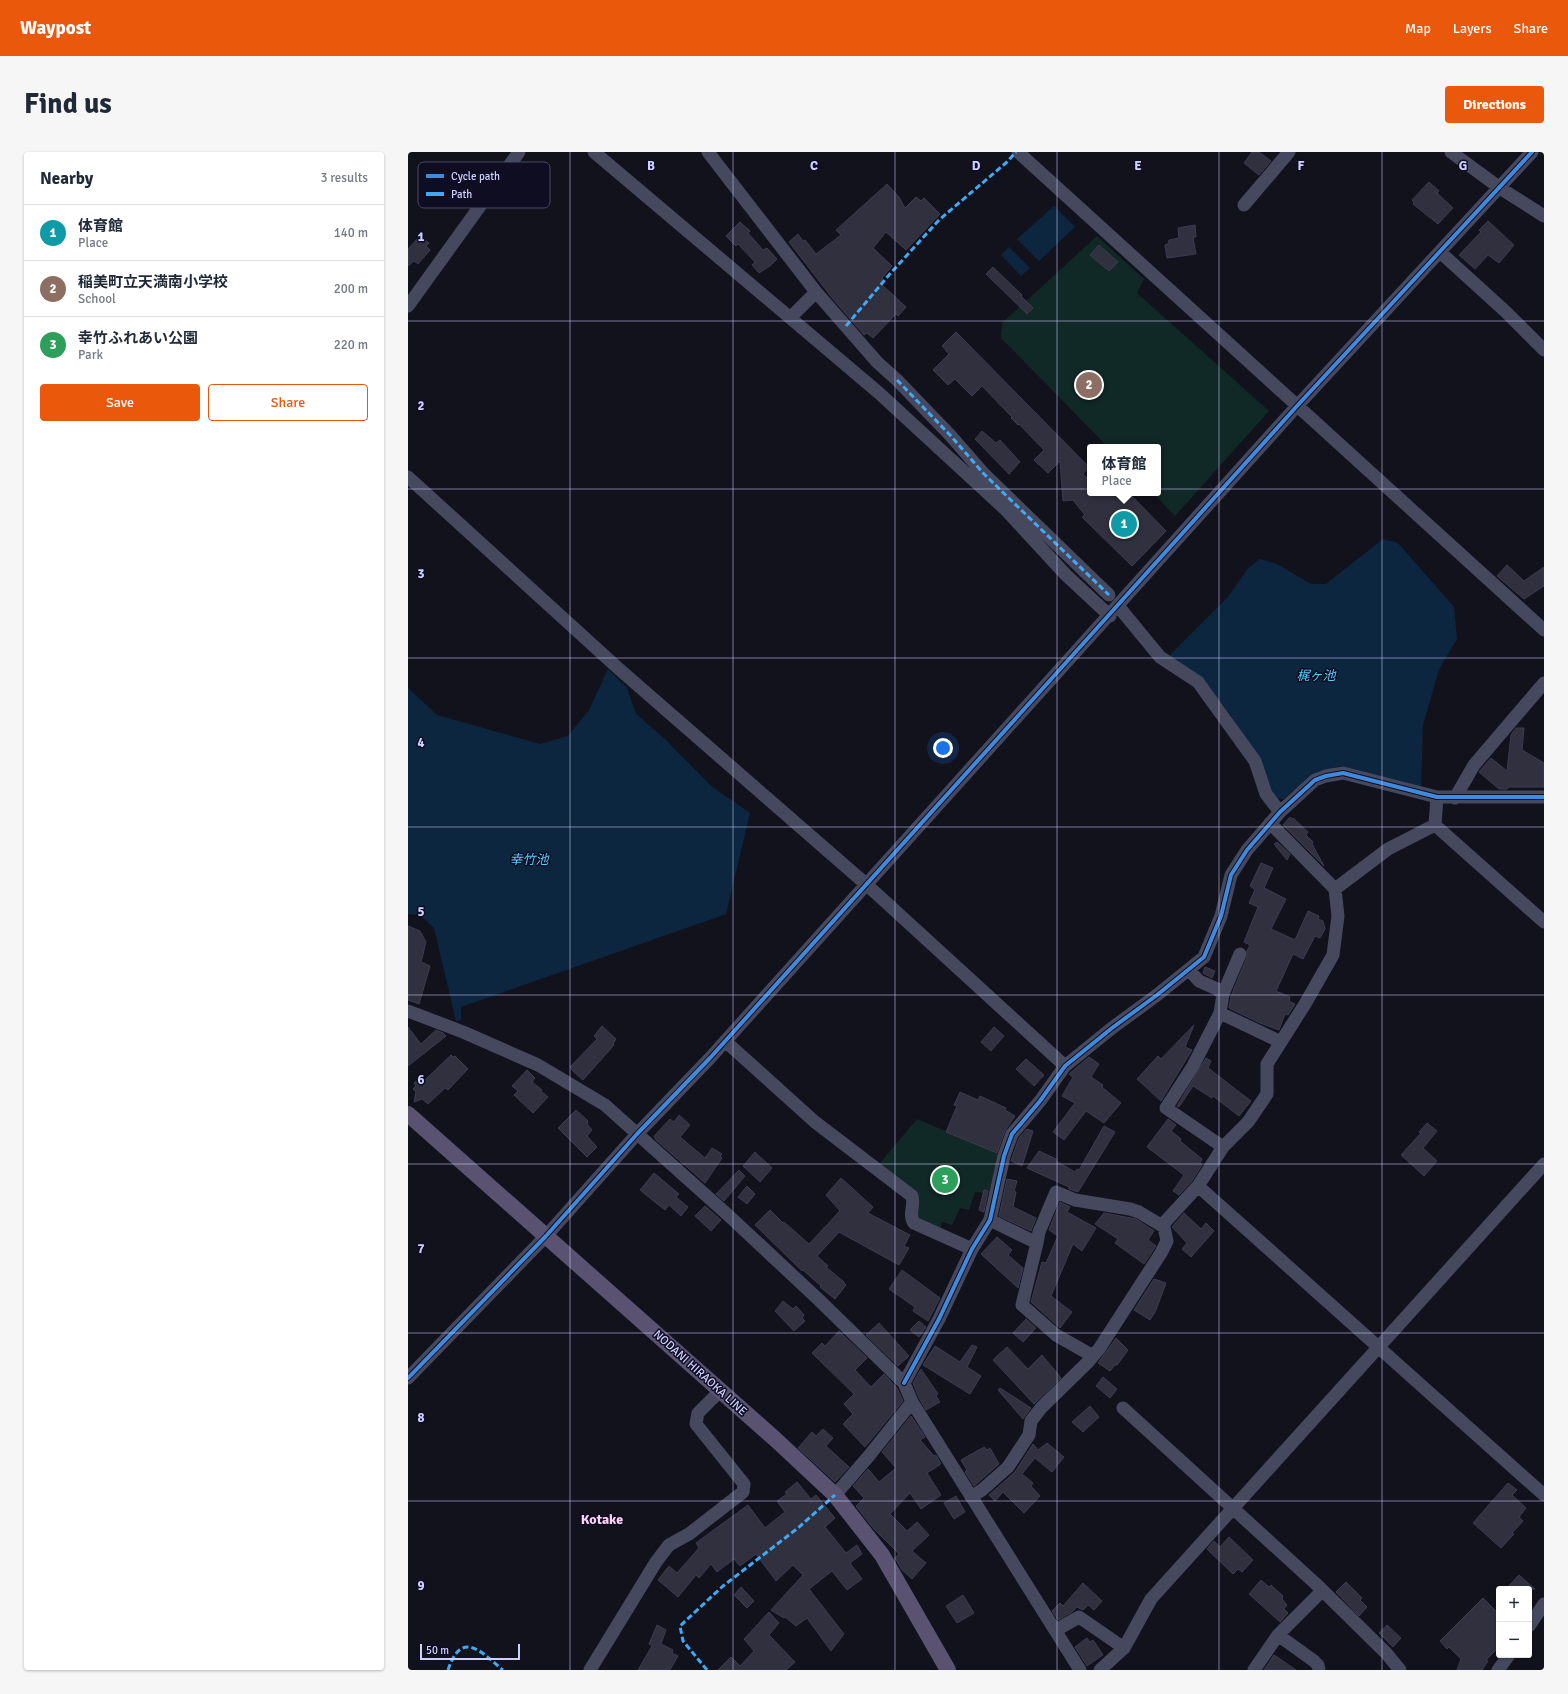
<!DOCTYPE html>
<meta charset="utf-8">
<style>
body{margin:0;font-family:Signika,"Noto Sans JP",sans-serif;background:#f6f6f7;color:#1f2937}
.controls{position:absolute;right:12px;bottom:12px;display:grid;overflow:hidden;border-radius:4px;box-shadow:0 1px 3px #0004}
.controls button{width:36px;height:36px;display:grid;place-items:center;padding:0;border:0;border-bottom:1px solid #e0e1e3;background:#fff;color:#1f2937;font:20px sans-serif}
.scale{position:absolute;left:12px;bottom:10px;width:100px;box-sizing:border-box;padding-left:4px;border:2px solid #ced0ff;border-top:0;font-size:11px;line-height:14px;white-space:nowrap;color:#ced0ff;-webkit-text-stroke:3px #0e0d22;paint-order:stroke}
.you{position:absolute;left:535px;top:596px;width:14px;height:14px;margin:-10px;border:3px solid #fff;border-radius:50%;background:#1a73e8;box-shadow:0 0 0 6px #1a73e833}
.badge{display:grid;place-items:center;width:26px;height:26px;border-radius:50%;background:#ea580c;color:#fff;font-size:13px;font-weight:700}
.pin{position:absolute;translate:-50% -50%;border:2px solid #fff;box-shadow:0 1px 4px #0006}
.popup{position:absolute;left:679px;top:292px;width:74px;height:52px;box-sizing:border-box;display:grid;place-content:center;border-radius:4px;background:#fff;filter:drop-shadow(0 1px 3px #0005);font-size:13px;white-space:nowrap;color:#747a83}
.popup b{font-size:15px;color:#1f2937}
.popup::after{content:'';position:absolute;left:50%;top:100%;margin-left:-8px;border:8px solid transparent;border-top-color:#fff}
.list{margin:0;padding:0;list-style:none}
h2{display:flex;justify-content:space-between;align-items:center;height:52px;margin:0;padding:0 16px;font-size:17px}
h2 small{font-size:13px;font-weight:400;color:#747a83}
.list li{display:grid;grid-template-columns:26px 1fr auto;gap:12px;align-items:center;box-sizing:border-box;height:56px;padding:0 16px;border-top:1px solid #e0e1e3}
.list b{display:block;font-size:15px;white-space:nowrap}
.list p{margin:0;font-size:13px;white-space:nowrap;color:#747a83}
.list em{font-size:13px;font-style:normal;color:#747a83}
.actions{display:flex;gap:8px;padding:12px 16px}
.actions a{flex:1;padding:9px 0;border:1px solid #ea580c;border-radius:4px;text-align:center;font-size:14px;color:#ea580c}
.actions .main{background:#ea580c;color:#fff}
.map{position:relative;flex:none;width:1136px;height:1518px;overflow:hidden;border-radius:4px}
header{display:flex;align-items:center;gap:24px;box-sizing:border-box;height:56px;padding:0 20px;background:#ea580c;color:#fff}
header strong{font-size:19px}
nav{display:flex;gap:22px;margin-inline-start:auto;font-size:14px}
.intro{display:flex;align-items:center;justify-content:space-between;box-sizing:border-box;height:96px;padding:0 24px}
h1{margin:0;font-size:28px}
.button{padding:10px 18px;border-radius:4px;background:#ea580c;color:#fff;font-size:14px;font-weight:700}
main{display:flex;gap:24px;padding:0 24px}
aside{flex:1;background:#fff;border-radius:4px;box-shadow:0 1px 3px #0004}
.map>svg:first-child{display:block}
.green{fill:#102826}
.water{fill:#0c2640}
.building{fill:#30303f;stroke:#3c3c52}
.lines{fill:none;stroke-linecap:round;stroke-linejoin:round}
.minor{stroke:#46485e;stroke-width:13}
.major{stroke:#595371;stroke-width:16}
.quiet{stroke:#3fa9f5;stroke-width:3;stroke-dasharray:6 3;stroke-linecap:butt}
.cycleway-casing{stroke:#0e0d22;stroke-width:6}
.cycleway{stroke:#408adc;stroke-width:4}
.grid{fill:none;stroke:#ced0ff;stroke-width:1;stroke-opacity:0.55}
.labels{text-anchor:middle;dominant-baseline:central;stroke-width:3;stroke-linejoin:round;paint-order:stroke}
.street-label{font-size:12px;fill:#ced0ff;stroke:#0e0d22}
.water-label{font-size:13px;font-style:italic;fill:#5ccbff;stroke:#0e0d22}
.quarter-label{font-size:14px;font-weight:bold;fill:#ffd0f5;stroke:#0e0d22}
.key{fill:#0e0d22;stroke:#484864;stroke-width:1}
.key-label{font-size:11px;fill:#ced0ff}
.grid-label{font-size:13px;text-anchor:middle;font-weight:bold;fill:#ced0ff;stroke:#0e0d22;stroke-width:3;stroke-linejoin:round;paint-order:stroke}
</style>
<header>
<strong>Waypost</strong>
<nav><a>Map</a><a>Layers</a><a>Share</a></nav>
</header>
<div class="intro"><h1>Find us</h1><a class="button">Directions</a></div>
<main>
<aside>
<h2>Nearby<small>3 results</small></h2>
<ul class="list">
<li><span class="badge" style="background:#0f9aa8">1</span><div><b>体育館</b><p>Place</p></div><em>140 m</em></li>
<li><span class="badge" style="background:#8d6e63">2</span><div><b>稲美町立天満南小学校</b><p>School</p></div><em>200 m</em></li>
<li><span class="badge" style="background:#2e9e5b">3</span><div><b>幸竹ふれあい公園</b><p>Park</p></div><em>220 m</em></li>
</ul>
<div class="actions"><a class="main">Save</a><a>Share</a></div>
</aside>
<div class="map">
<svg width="1136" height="1518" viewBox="0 0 1136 1518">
<rect width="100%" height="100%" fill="#12121d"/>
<!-- green -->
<path class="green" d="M689 84 736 127 729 141 861 259 767 364 745 341H750V295H700L593 186 594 171Z
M509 967 596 1004 588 1042 567 1040 561 1058 552 1056 544 1073 534 1070 531 1083 503 1068 504 1044 467 1017Z"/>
<!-- water -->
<path class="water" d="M646 54 667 75 631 109 609 87Z
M601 95 622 116 613 124 593 103Z
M975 387 990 391 1046 455 1049 487 1031 517 1015 573 1013 637 932 614 908 621 875 647 866 646 853 612 822 562 792 524 761 504 820 445 840 416 852 407 869 412 903 432H918Z
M200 517 219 536 228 562 257 587 303 634 342 661 318 762 53 855V868L48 869 26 776 12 763 0 762V536L29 563 132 592 160 584 181 558Z"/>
<!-- building -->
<path class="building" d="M844 0H851L863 9 851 23 836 11Z
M1021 30 1031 39 1029 41 1045 56 1030 72 1005 52 1006 50 1004 48Z
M479 32 491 45 497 56 508 45 513 49 516 46 532 62 498 98 478 80 465 96 484 114 474 126 475 127 472 131 498 155 490 164 488 162 465 186 459 181 456 183 425 147 381 90 390 82 395 89 397 88 408 102 433 83 428 78Z
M1080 69 1106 93 1091 111 1080 103 1067 117 1051 103 1073 80 1071 78Z
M332 70 342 79 340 81 355 98 359 96 369 107 361 115H360L351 121 344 113 347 110 330 92 328 94 318 84Z
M787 73 788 85H785L788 102 759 106 757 93 760 92 761 88 771 86 770 76Z
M12 84 21 91 18 94 22 98 10 112 6 109 0 114V97Z
M691 93 710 110 701 119 682 103Z
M585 115 614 143 613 144 625 156 619 162 578 122Z
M548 180 681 315 675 322 682 329V341H721L758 379 724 414 674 365 677 363 665 348 655 349 652 309 640 321 626 308 636 298 611 272 610 273 603 266 604 265 574 234 564 244 547 227 540 233 525 218 541 202 534 194Z
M574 279 588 291 592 288 612 310 601 322 567 287Z
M1099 413 1116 429 1136 415V434L1116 447 1089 424Z
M1108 576H1116L1114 598 1136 611V635H1101L1099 637H1091L1071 620 1083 606 1099 619 1103 583Z
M882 665 884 667 885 666 900 680 898 683 905 690 904 692 916 714 875 673Z
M869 690 882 702 879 708 866 692Z
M853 711 865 716 856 736 878 747 863 777 887 788 900 759 911 764 910 767 915 769 917 777 912 786 907 784 895 807 885 802 868 839 882 845 881 849 887 852 880 863 877 862 871 878 852 871 821 856 823 844 839 805V799L842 793 836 790 850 755 841 751 847 738 842 734Z
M0 774 12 779 18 790 13 810 22 814 11 852 0 848Z
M797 815 807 819 804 826 795 821Z
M786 873 777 895 784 898 753 949 729 927 750 904 753 907Z
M194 874 208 887 205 892 206 893 175 928 166 920 162 915 189 887 186 884Z
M0 875 13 892 28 878 35 881 38 884 0 914Z
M586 875 596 884 583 899 573 890Z
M43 903 45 905 47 904 60 917 40 938 37 936 20 952 14 947 6 950 8 940 5 937 8 934 6 931 13 925 17 928Z
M681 905 691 912 683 925 695 933 694 935 713 951 696 971 678 959 656 988 645 980 667 951 654 944 665 925 661 922Z
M798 906 803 909 800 916 843 949 831 964 805 944 804 946 785 934 771 955 769 954Z
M618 907 636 923 626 934 608 917Z
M119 918 127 926 124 930 134 938 133 939 140 945 125 961 106 943 110 939 104 934Z
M552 940 570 948 572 944 598 956 597 958 607 964 597 979 589 1001 538 980 549 954 546 953Z
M168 958 180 969 179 972 184 978 179 984 189 995 179 1005 150 976Z
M271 963 282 973 272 985 297 1006 304 996 314 1002 312 1004 314 1006 297 1031 248 988 246 984 262 967 266 970Z
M760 967 768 973 763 979 773 987 772 989 794 1007 792 1011 794 1013 784 1029 771 1043 765 1039 776 1023 739 995Z
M1019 971 1029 979 1015 996 1029 1009 1016 1024 993 1003 1013 981 1011 980Z
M696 974 707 980 670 1040 661 1037V1035L619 1016 631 999 648 1007V1009L667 1020 669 1017 671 1018Z
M619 977 625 979 614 1014 603 1009 611 986Z
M347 1000 364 1016 352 1030 335 1014Z
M331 1018 337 1024 316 1049 308 1042Z
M246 1021 271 1042 268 1045 280 1055 273 1064 261 1053 257 1058 232 1038Z
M433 1026 465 1055 460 1061 502 1083 496 1094 501 1096 491 1113 431 1080 409 1104 420 1114 418 1115 436 1130V1131L438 1133 427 1147 412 1135 413 1134 395 1118 394 1119 347 1073 362 1058 375 1071 376 1070 401 1092 432 1059 418 1043Z
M599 1027 609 1029 606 1039 608 1040 605 1055 628 1066 623 1079 591 1064Z
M339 1034 347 1042 339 1052 330 1045Z
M576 1038 580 1039 576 1060 571 1058Z
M652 1050 662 1055 659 1060 688 1076 674 1099 665 1092 643 1144 664 1160 652 1176 623 1150 634 1110 638 1111 650 1084 641 1078Z
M297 1054 313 1068 303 1079 287 1064Z
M696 1061 728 1067 746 1079 740 1088 748 1094 736 1112 707 1091 710 1087 687 1072Z
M776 1061 793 1077 798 1071 806 1079 783 1105 774 1097 779 1091 764 1075Z
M589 1085 604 1098 600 1103 615 1116 610 1136 573 1102Z
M494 1118 532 1146 520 1169 505 1159 507 1155 481 1137Z
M746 1127 758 1131 748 1158 742 1168 726 1158Z
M375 1149 385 1157 388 1154 396 1163 394 1166 397 1169 386 1179 367 1159Z
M618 1167 628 1176 615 1190 605 1181Z
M511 1169 518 1175 511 1185 502 1178Z
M471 1171 501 1204 490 1214 458 1183Z
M431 1179 459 1206 447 1218 463 1235 476 1222 489 1236 495 1249 457 1295 435 1272 445 1262 436 1252 446 1242 404 1201 414 1191 417 1194Z
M708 1186 720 1198 709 1213H707L702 1219 690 1211Z
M564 1193 569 1195 559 1215 573 1224 562 1242 515 1213 527 1194 552 1210Z
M599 1195 620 1217 634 1203 653 1226 626 1252 585 1208Z
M513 1217 530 1242 528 1244 532 1250 518 1258 511 1246 505 1231Z
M695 1225 709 1237 702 1246 688 1234Z
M592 1236 623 1256 615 1267 590 1238Z
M682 1254 691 1265 675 1280 664 1270Z
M503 1264 517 1285 512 1288 526 1304 528 1303 533 1312 519 1321 533 1343 513 1357 502 1341 482 1362 499 1379 509 1370 521 1383 504 1399 518 1411 504 1427 494 1418 487 1406 491 1402 465 1376 448 1354 456 1346 445 1334 460 1317 471 1330 488 1316 474 1300Z
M415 1277 425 1286 418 1294 441 1315 427 1330 390 1296 404 1280 408 1284Z
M639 1291 656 1305 644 1320 627 1306 614 1322 625 1331 623 1334 632 1344 616 1361 595 1340 587 1349 581 1343 607 1320 625 1292 630 1298Z
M576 1295 579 1298 582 1296 591 1312 566 1334 557 1320 559 1318 553 1308Z
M389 1330 403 1347 408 1343 427 1366 417 1375 438 1401 449 1393 454 1402 442 1411 454 1427 439 1438 424 1419 401 1437 436 1482 423 1499 399 1466 388 1474 377 1465 376 1466 363 1458 395 1423 385 1413 368 1429 348 1402 332 1414 326 1407 309 1420 303 1412 291 1426 288 1423 270 1445 250 1428 261 1414 269 1421 291 1396 288 1391 340 1353 357 1376 377 1360 369 1349 379 1342 377 1340Z
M1100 1331 1109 1338 1104 1343 1118 1356 1111 1365 1115 1369 1104 1381 1106 1382 1093 1396 1065 1371Z
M548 1344 557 1360 546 1367 536 1351Z
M821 1385 845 1408 834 1420 830 1417 825 1422 799 1397 806 1389 812 1395Z
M1111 1423 1127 1437H1098Z
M853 1428 861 1435 863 1433 875 1444 874 1447 879 1453 876 1457 880 1461 872 1470 841 1442Z
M938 1430 954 1446 952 1448 959 1455 951 1464 928 1440Z
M675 1431 694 1449 686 1458 680 1453 675 1458 669 1455 664 1460 650 1468 644 1459 652 1451 655 1454Z
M333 1435 346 1449 339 1456 326 1443Z
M555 1443 566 1461 549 1471 538 1454Z
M1075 1446 1091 1462V1495L1078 1508 1080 1509 1074 1518H1049L1053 1507 1041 1495 1039 1497 1032 1489Z
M361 1460 371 1471 361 1483 387 1510 378 1518H310L323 1505 332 1514 346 1499 336 1487Z
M249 1473 258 1478 253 1492 265 1498 264 1501 270 1504 262 1518H230L244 1494 241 1492Z
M979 1473 993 1486 985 1495 971 1481Z
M679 1486 682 1490 685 1488 695 1503 679 1514 667 1495Z
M866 1503 888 1518H856Z"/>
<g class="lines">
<!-- minor -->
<path class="minor" d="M186 0 471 241 598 358 658 423 702 464
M300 0 408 140 469 210 489 228 542 283 576 322 701 443
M610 0 1136 478
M1043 0 1092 36 1136 64
M836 53 881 0
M1032 100 1098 160 1136 198
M0 154 111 0
M382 166 408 140
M0 325 211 517 459 733 657 914
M710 454 752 505 790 530 847 609 858 642 872 660
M1029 645 1027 673 1136 770
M1047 646 1066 613 1136 531
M862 671 927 737
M1027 673 980 697 927 737 930 764 925 803 897 852 859 912V942L840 970 815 995 790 1034 1136 1343
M781 818 791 829 809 837 815 842
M0 859 55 880 130 913 197 953 320 1063 411 1148 496 1231 504 1250 672 1518
M812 861 873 890
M317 889 407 970 504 1044C507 1053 500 1063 506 1071L564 1097
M815 995 758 956 785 914 812 861 815 842 832 802
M582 1068 629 1091 614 1153 648 1183 685 1204
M629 1091 631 1080 648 1040 667 1048 722 1057 731 1060 756 1075
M0 1226 138 1084 229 982 302 906 889 254 1124 0
M496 1231 531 1167 564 1097 582 1068 596 1004 604 982 632 949 657 914 704 876 749 843 796 805 813 764 823 723 839 698 872 660 907 628 918 624 935 621 1029 645H1136
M715 1256 908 1432 978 1501 992 1518
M427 1343 460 1305 504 1250
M563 1345 574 1338 600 1315 621 1283 623 1269 633 1256 680 1210 691 1197 753 1101 759 1089 756 1075 757 1070 790 1034
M1121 1474 1136 1452
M648 1478 671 1465 716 1496
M870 1483 906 1509 910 1513 911 1518
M182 1518 248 1410 261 1393 281 1382 335 1340 336 1332 288 1272 290 1261 312 1239
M692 1518 716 1496 743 1447 1136 1012
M846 1518 870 1483 914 1439
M1090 1518 1101 1503"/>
<!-- major -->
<path class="major" d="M0 962 367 1287 427 1343 474 1403 540 1518"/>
<!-- quiet -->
<path class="quiet" d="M438 174 481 123 531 68 599 10 608 0
M489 228 542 283 576 322 701 443
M40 1518C54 1476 74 1501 95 1518
M299 1518 275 1489 272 1474 315 1434 390 1376 427 1343"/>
<defs>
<path id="cycleway" d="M0 1226 138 1084 229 982 302 906 889 254 1124 0
M496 1231 531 1167 564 1097 582 1068 596 1004 604 982 632 949 657 914 704 876 749 843 796 805 813 764 823 723 839 698 872 660 907 628 918 624 935 621 1029 645H1136"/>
</defs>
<!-- cycleway casing -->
<use href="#cycleway" class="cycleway-casing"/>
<!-- cycleway -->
<use href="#cycleway" class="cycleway"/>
</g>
<!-- grid -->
<path class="grid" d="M162 0V1518M325 0V1518M487 0V1518M649 0V1518M811 0V1518M974 0V1518M0 169H1136M0 337H1136M0 506H1136M0 675H1136M0 843H1136M0 1012H1136M0 1181H1136M0 1349H1136"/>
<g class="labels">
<!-- street labels -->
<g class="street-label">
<text transform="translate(292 1221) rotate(42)">NODANI HIRAOKA LINE</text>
</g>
<!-- water labels -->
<g class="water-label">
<text x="908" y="524">梶ヶ池</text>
<text x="121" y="708">幸竹池</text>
</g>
<!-- quarter labels -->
<g class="quarter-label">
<text x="194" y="1367">Kotake</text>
</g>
</g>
<!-- legend -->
<rect x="10" y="10" width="132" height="46" rx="6" class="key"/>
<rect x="18" y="22" width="18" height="4" fill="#408adc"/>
<rect x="18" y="40" width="18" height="4" fill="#3fa9f5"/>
<g class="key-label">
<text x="43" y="28">Cycle path</text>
<text x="43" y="46">Path</text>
</g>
<g class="grid-label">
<text x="243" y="18">B</text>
<text x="406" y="18">C</text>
<text x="568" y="18">D</text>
<text x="730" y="18">E</text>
<text x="893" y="18">F</text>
<text x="1055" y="18">G</text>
<text x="13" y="89">1</text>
<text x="13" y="258">2</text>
<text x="13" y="426">3</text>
<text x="13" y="595">4</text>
<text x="13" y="764">5</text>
<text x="13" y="932">6</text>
<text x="13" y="1101">7</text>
<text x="13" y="1270">8</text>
<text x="13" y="1438">9</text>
</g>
</svg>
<div class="controls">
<button>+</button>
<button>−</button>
</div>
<div class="scale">50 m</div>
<div class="you"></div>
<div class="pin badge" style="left:716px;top:372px;background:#0f9aa8">1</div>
<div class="popup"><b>体育館</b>Place</div>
<div class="pin badge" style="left:681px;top:233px;background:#8d6e63">2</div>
<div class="pin badge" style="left:537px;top:1028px;background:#2e9e5b">3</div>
</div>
</main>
